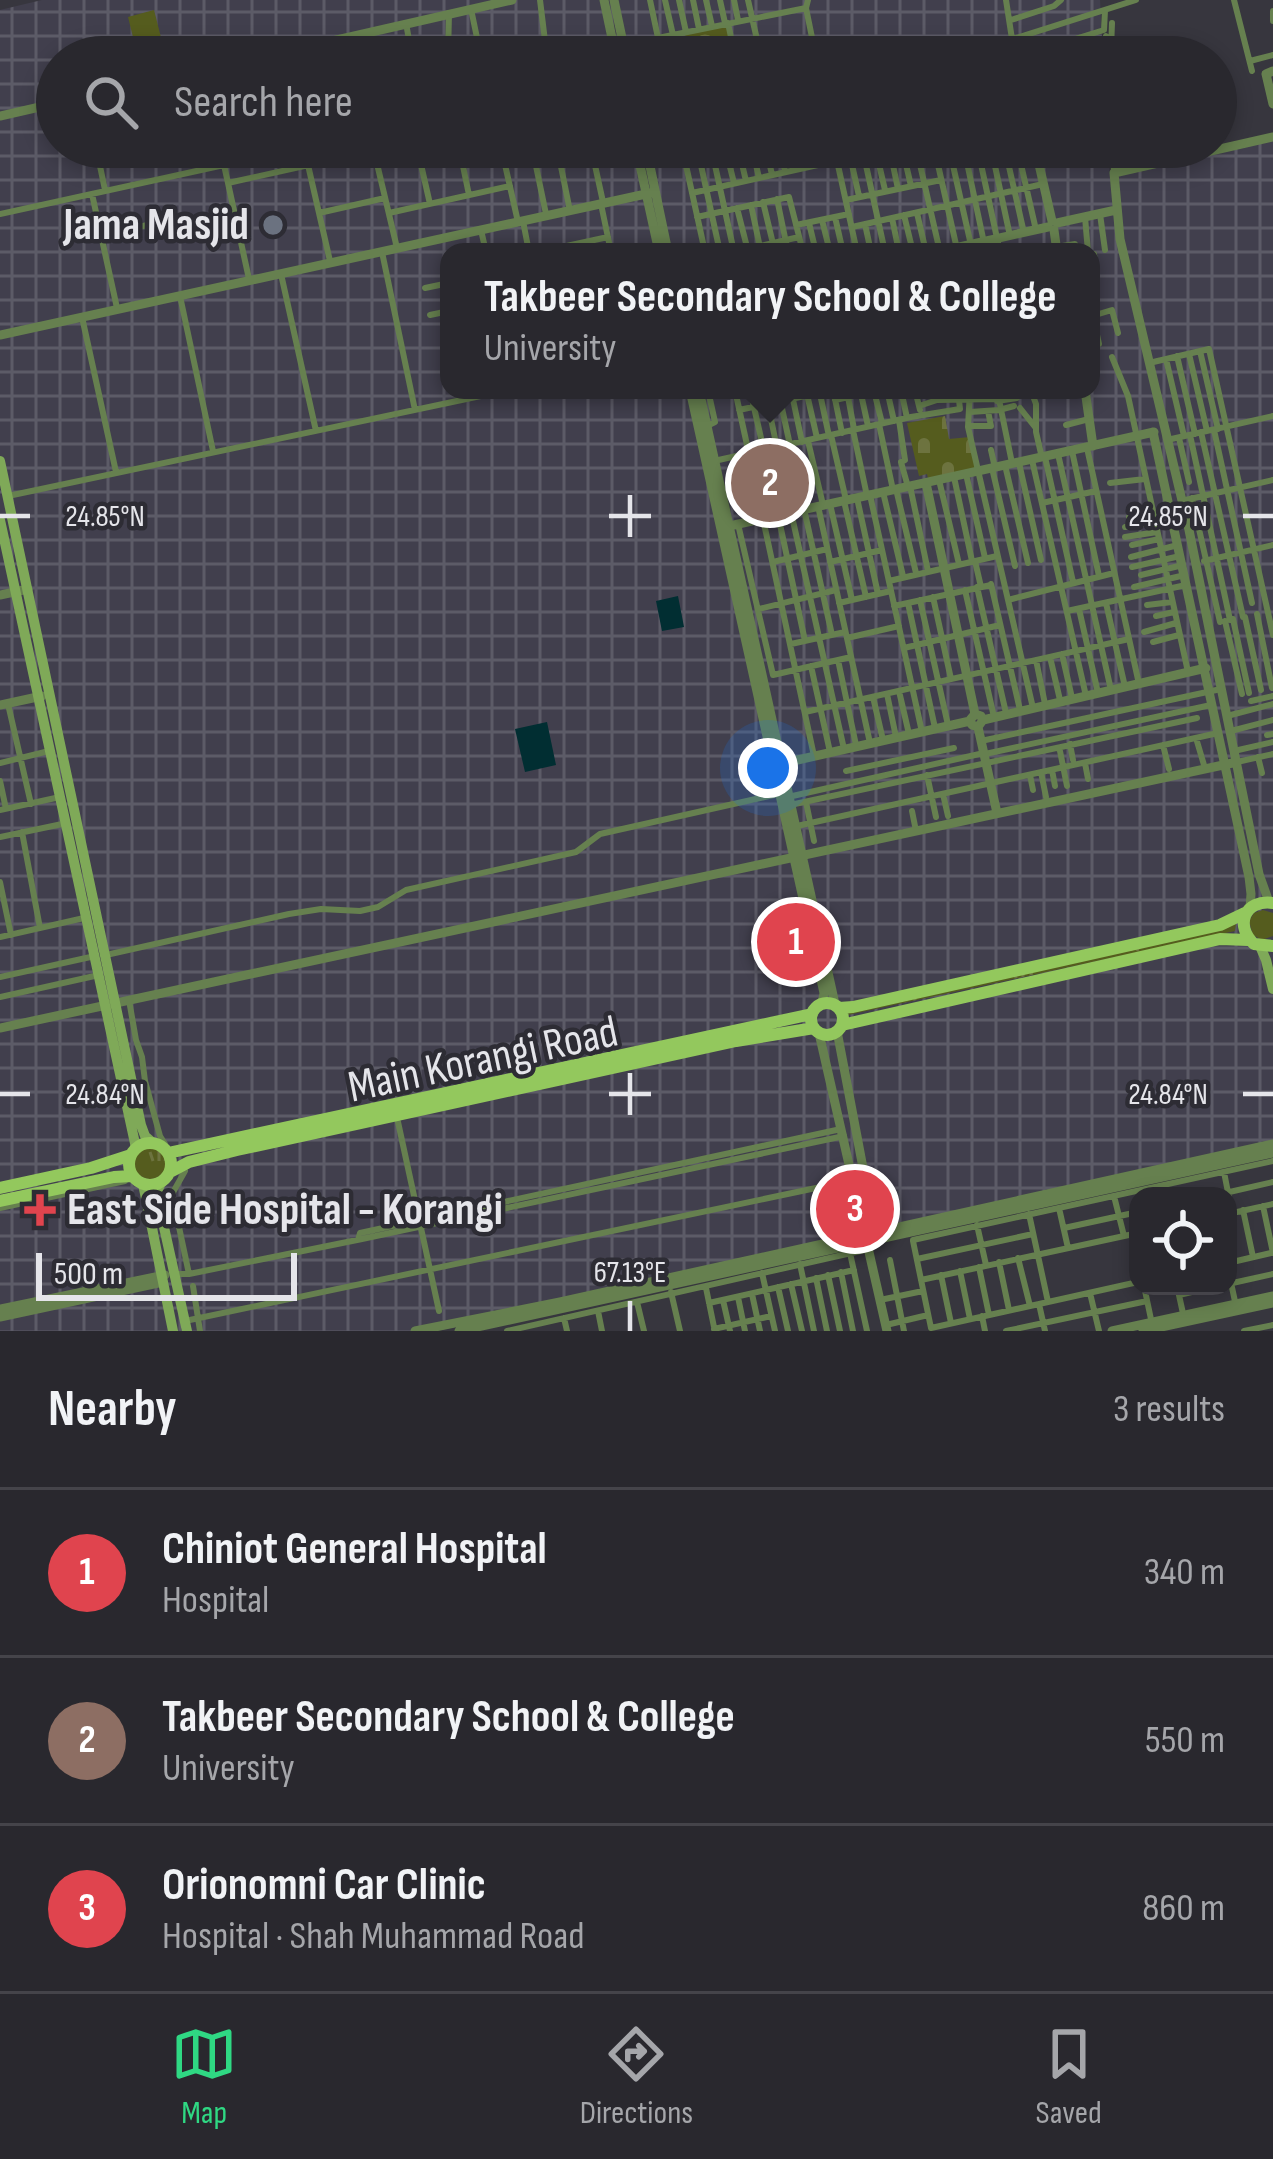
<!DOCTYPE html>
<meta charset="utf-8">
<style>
body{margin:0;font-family:"Sofia Sans Condensed",sans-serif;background:#35343a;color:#f1f3f6}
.controls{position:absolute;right:36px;bottom:36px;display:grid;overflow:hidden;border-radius:24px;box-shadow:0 6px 18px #0003}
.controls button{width:108px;height:108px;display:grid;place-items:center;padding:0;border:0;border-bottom:3px solid #45444a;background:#29282e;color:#f1f3f6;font:60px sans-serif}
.scale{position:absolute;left:36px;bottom:30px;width:261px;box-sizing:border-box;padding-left:12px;border:6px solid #e5e5ea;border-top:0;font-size:33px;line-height:42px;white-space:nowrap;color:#e5e5ea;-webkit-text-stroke:9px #2d2c34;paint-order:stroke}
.you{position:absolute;left:768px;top:768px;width:42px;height:42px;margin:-30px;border:9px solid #fff;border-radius:50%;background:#1a73e8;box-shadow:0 0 0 18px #1a73e833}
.badge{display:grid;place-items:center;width:78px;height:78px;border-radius:50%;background:#2fd883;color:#fff;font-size:39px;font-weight:700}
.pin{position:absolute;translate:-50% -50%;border:6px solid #fff;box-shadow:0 3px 12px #0006}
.popup{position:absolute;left:440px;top:243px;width:660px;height:156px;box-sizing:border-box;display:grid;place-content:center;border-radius:24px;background:#29282e;filter:drop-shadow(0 3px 9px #0005);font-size:39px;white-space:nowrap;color:#a5a6aa}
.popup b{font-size:45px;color:#f1f3f6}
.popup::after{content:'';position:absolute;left:50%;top:100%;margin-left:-24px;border:24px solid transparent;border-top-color:#29282e}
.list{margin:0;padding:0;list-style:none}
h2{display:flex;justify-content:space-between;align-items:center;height:156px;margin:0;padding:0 48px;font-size:51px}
h2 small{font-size:39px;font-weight:400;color:#a5a6aa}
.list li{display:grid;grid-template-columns:78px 1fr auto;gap:36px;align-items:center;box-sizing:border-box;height:168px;padding:0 48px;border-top:3px solid #45444a}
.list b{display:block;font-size:45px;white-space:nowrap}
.list p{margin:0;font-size:39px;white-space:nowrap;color:#a5a6aa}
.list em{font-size:39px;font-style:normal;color:#a5a6aa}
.icon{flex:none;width:66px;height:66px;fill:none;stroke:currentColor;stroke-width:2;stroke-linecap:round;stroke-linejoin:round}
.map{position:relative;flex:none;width:1273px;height:1331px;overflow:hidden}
.search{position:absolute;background:#29282e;box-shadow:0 6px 18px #0003;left:36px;right:36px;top:36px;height:132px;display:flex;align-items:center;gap:30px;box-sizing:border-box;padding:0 42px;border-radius:66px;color:#a5a6aa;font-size:45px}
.sheet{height:660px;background:#29282e}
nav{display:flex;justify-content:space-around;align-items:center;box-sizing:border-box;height:168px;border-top:3px solid #45444a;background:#29282e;font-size:33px;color:#a5a6aa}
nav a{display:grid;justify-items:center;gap:6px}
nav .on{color:#2fd883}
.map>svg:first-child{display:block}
.industrial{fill:url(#industrial-grid);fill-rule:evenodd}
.grass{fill:url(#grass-tufts)}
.cemetery{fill:url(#cemetery-stones)}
.park{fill:url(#park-crowns)}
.pitch{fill:#555c1e}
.water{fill:#012e32}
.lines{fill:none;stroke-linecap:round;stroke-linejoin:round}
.minor{stroke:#66804f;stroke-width:6}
.tertiary{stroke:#66804f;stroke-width:9}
.secondary{stroke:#7fa958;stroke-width:10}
.primary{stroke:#93c85d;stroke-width:12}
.ticks{fill:none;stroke:#e5e5ea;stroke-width:4.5}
.worship-dot{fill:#6b7280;stroke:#2d2c34;stroke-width:4.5}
.health-dot{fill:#e0444e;stroke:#2d2c34;stroke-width:4.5}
.labels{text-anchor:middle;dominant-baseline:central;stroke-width:9;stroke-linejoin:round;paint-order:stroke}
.poi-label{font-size:45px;font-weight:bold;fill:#e5e5ea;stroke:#2d2c34;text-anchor:end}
.street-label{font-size:45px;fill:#e5e5ea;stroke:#2d2c34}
.ticks-label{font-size:30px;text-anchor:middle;fill:#e5e5ea;stroke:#2d2c34;stroke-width:9;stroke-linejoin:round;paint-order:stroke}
</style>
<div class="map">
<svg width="1273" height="1331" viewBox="0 0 1273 1331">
<defs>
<pattern id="industrial-grid" width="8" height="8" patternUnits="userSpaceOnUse" patternTransform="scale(3)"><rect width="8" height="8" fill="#413f4d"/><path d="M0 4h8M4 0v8" fill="none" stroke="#5c5b67"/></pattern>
<pattern id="grass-tufts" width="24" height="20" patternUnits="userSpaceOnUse" patternTransform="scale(3)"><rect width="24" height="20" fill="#555c1e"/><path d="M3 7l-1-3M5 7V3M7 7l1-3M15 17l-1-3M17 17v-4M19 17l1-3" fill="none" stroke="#6d733f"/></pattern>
<pattern id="cemetery-stones" width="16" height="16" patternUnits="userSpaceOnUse" patternTransform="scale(3)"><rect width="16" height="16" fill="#555c1e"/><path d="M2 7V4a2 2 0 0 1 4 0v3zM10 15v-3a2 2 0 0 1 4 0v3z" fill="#6d733f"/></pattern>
<pattern id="park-crowns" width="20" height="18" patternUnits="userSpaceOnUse" patternTransform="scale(3)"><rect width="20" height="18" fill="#555c1e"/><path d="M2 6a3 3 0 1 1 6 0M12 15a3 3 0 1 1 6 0" fill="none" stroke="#6d733f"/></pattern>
</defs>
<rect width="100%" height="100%" fill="#37363e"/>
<!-- industrial -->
<path class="industrial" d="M42 0H1100L1103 57H57V147H1107L1110 174 1273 136V1151L436 1331H0V10ZM449 252H1091V390H449Z"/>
<!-- grass -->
<path class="grass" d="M1263 910 1273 913V936L1262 940 1253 935 1249 921 1254 913Z
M1236 924 1235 931 848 1015 849 1011Z
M134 1163a16 16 0 1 1 32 0a16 16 0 1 1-32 0Z"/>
<!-- cemetery -->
<path class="cemetery" d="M945 416 949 439 970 437 977 468 928 478 927 474 919 476 907 423Z"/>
<!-- park -->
<path class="park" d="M727 25 731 45 689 54 685 34Z"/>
<!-- pitch -->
<path class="pitch" d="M154 10 166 57H138L128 17Z"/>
<!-- water -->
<path class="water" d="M678 596 684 627 662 631 656 601Z
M547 722 556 765 525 772 515 729Z"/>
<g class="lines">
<!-- minor -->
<path class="minor" d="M540 0 546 49
M650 0 662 57
M665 0 673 35
M679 0 686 32
M693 0 699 29
M706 0 712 26
M720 0 725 23
M734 0 738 20
M748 0 761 57
M808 0 806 8 816 57
M1006 0 1014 52 1020 56 1104 30 1105 10
M1234 0 1252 71
M471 9 481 57
M1273 11V21
M1011 20 1054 6 1061 0
M406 23 412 57
M728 23 733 47
M658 38 806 8
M1013 39 1136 0
M744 44 746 57
M660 50 685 45
M1111 50 1112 23
M354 52 387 53 391 45
M512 53V57
M448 57 449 13
M686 57 757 41
M1051 57 1103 45 1106 36
M1085 57 1111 51V57
M1250 61 1273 55
M96 147 105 190
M221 147 224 165
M417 147 430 204
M459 147 469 195
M501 147 518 222
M532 147 546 214
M557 147 570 211
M591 147 603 202
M682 147 705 252
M697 147 720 252
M711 147 734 252
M725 147 734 183
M738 147 746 181
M752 147 759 178
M766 147 772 175
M780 147 785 172
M792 147 797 169
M808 147 812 166
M820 147 824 163
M834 147 857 252
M848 147 859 196
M862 147 885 252
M875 147 885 190
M902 147 911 186
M916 147 940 252
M934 147 957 249
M1017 147 1036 230
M1113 147 1114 173
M1005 149 1024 233
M374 151 397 248
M890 151 898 189
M992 152 1010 236
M647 154 677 147
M979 155 1000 252
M966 158 986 252
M952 161 971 245
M937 164 992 152
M308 165 330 261
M228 183 249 279
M692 193 899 147
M92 194 117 308
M777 199 788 252
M846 200 941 180
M763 202 775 252
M601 204 611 252
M751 205 761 252
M737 208 748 251
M319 213 385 198
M389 213 510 186
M917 213 926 252
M0 214 224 165 228 183 390 147
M1100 214 1105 250
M904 215 913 252
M697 217 789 197 803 252
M835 217 843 252
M1085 217 1088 252
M892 218 899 252
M822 220 830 252
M523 221 529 252
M809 223 816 252
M865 224 871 252
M796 225 849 214
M852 227 1043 184
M481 230 486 252
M101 235 166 221
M1028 247 1029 252
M1056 247 1075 244
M1040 248 1041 252
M382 252 415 410
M539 252 608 237
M735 252 799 237
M1094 254 1097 277
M281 274 316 431
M425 288 449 283
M180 296 213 451
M1091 308 1099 344
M430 315 449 311
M1092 316 1112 310 1118 333
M82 317 116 472
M1200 351 1218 429
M1189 354 1207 431
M1177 356 1195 434
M1112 357 1128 396 1188 672
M1166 359 1184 436
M1149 363 1209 349 1273 635
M735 390 749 454
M750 390 764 451
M765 390 777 448
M778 390 790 445
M791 390 802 442
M806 390 817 438
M887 390 894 421
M901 390 907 418
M915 390 920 410
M970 390 968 427 1033 708
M997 390 1012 463
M874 391 882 423
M997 392 1012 390
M820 394 829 436
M861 394 868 426
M1033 396 1036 404V432L1042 458
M848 397 854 429
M835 399 842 433
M835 400 880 390
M997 401 1017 398
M919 406 937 400 997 399
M1020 408 1035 427
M739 410 833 390
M970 412 999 410 1014 406
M899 420 905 460 901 462 908 487
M879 424 893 490
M1066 425 1089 419
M707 426 715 422 708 390
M968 426H991L988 411
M853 430 867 496
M1214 430 1252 603
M1201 432 1243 617
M831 435 846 500
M1190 435 1230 620
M1179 438 1189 482
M1167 440 1273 416
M808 441 823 505
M786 446 800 510
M1087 448 1139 684
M991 450 995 468
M1072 451 1099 576
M1058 454 1111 690
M1045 457 1073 582
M1032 460 1086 696
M714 461 911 417 960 409 958 391
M1019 463 1041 560
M1005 465 1028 563
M992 468 1015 566
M966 474 985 558
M954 477 972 561
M939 480 959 564
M1110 483 1145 479
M910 486 928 571
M896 489 916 573
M883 492 903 576
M870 495 922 732
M8 496 509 390
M857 498 878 594
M1192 498 1220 622
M844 501 866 597
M1181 501 1273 480
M1042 503 1096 491
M830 504 852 600
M818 506 870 743
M804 509 832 635
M791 512 844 749
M778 515 805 641
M1129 517 1153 513
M763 519 814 756
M738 524 773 675 851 657
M1125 527 1155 522
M1125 537 1157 532
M1132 545 1159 539
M1131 557 1178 545
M975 561 981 587
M1204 561 1273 545
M773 562 827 549
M830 562 882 550
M1132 567 1180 556
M1141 575 1183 565
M889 581 997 556
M991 584 1020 710
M977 587 1006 713
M1134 587 1185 575
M965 590 994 717
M933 597 951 679
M920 600 948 725
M1008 600 1114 573
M839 603 891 591
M908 603 935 728
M1106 603 1125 687
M1147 605 1172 602
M894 606 991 585
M759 609 836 590
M1079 609 1098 693
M1067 611 1186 585
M1257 614 1272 688
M1156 616 1174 612
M1245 617 1261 690
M1233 619 1249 693
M1225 621 1242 694
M1144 632 1176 623
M847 638 899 626
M1153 642 1179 635
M791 644 845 632
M904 648 1000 625
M1062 654 1072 698
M1050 657 1060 700
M838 660 856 745
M1036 660 1045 704
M811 666 830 752
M899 691 909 734
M887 694 896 737
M873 697 883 740
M1251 701 1273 696
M8 704 31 804
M805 712 1129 639
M1227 716 1273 704
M1231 731 1273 720
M1267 735 1273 734
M1196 738 1204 765
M981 741 1221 689
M1070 744 1073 760
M1163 745 1169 769
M1060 751 1067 786
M1234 751 1273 742
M985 754 1211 705
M1258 757 1262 773
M1237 762 1273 754
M0 763 49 751
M1085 763 1088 779
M1052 770 1055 786
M846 771 954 748
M1041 772 1046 797
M927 775 936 817
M1030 775 1033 790
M0 781 6 809
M943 794 948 816
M788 797 984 753
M806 802 814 841
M790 805 1197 718
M0 810 60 797
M912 811 916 831
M797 826 1218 733
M22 832 40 928
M0 837 67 823
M0 882 11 935
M0 937 84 918
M106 955 289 914 321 909 360 911 378 907 406 890 576 852 600 834 778 794
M0 977 95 956
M0 997 99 975
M129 1000 136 1040 142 1057 145 1081 160 1136 165 1144 153 1143
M398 1122 439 1311
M185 1171 172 1194 189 1274
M1224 1172 1232 1213
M1114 1196 1124 1236
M1212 1196 1273 1182
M1263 1206 1273 1253
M0 1208 125 1181
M1059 1208 1068 1248
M1243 1210 1253 1257
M1029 1214 1048 1302
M1228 1214 1273 1204
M977 1225 986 1265
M1064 1228 1138 1212
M1228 1237 1234 1261
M358 1240 360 1233 841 1129
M913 1240 1273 1161
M913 1241 931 1328
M850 1253 867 1331
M1018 1258 1030 1306
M917 1259 1033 1234
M890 1260 904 1331
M999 1262 1009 1310
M1228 1263 1271 1253
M800 1264 814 1331
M979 1267 989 1315
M1228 1269 1236 1306
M960 1271 970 1319
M841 1272 853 1331
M762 1273 775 1331
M174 1274H189L362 1239 844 1136
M828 1275 840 1331
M941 1275 951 1323
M816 1278 827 1331
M921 1280 1138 1233
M791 1284 802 1331
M1228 1284 1273 1274
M193 1286 200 1331
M1144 1286 1152 1324
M1177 1286 1184 1318
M778 1287 788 1331
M706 1288 714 1327
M671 1292 680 1331
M1090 1293 1099 1331
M752 1294 760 1331
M1179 1295 1217 1286
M738 1297 745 1331
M723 1300 730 1331
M880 1300 923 1291
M637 1302 644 1331
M709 1303 854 1270
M1039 1304 1045 1331
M598 1311 602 1331
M982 1316 985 1331
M564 1318 567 1331
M185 1321 854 1180
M886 1325 928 1315
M931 1328 1138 1282
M714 1329 771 1316
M507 1331 869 1249
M1006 1331 1147 1301
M1244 1331 1273 1325"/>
<!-- tertiary -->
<path class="tertiary" d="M604 0 616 57
M614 0 626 57
M262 57 512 0
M1273 71 1266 74 1273 104
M0 116 57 103
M636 147 659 252
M646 147 668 252
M1035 147 1052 221
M1057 223 1116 210
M1054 230 1057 252
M937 252 1048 227
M0 335 655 192
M690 390 824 993 822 1004
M699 390 835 1004
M1085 390 1093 446
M1153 432 1249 877 1251 894 1250 908
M926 483 975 714 981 716 983 720 978 727 972 725 970 720 975 714
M725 527 1154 432
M0 595 28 589
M0 705 42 696
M983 720 1206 668
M978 727 997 813
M780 764 970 721
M1269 902 1259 874 1189 530 1120 239 1114 173 1273 137
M0 1028 1237 762
M837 1031 875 1231
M819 1033 887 1331
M0 1309 165 1275
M0 1317 163 1282
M415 1331 560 1302 1273 1144
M459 1331 1273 1153
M1112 1331 1273 1296
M1143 1331 1273 1303"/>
<!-- secondary -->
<path class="secondary" d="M0 461 141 1125 145 1136 153 1143
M0 520 136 1148
M1260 946 1266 960 1273 989
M161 1182 157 1193 158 1200 187 1331
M143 1184 173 1331"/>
<!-- primary -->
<path class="primary" d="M1273 903C1245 899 1234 925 1254 944L1273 946
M811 1019a16 16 0 1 1 32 0a16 16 0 1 1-32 0Z
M839 1008 853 1007 1220 925 1245 913
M842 1025 1220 939 1248 940
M129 1164a21 21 0 1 1 42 0a21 21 0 1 1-42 0Z
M168 1153 812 1014
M170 1172 189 1162 237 1150 736 1041 814 1028
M0 1188 91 1168 131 1155
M0 1201 114 1177 132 1176"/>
</g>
<!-- ticks -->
<path class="ticks" d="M630 495V537M0 516H30M609 516H651M1243 516H1273M630 1073V1115M0 1094H30M609 1094H651M1243 1094H1273M630 1301V1331"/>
<!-- markers -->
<circle class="worship-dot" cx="273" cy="225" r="12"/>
<path class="health-dot" d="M34 1192h12v12h12v12h-12v12h-12v-12h-12v-12h12z"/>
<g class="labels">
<!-- poi labels -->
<g class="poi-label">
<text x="249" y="225">Jama Masjid</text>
<text x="67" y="1210" text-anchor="start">East Side Hospital - Korangi</text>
</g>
<!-- street labels -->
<g class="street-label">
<text transform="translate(483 1060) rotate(-12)">Main Korangi Road</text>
</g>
</g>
<g class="ticks-label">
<text x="105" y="526">24.85°N</text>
<text x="1168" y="526">24.85°N</text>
<text x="105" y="1104">24.84°N</text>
<text x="1168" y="1104">24.84°N</text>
<text x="630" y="1282">67.13°E</text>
</g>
</svg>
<div class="controls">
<button><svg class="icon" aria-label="locate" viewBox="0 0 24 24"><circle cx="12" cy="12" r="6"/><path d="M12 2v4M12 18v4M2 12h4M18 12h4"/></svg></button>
</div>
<div class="scale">500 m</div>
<div class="you"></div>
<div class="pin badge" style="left:796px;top:942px;background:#e0444e">1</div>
<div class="pin badge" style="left:770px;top:483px;background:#8d6e63">2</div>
<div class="popup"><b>Takbeer Secondary School &amp; College</b>University</div>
<div class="pin badge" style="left:855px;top:1209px;background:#e0444e">3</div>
<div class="search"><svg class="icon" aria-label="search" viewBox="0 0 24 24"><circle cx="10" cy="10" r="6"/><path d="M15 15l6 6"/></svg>Search here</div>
</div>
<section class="sheet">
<h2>Nearby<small>3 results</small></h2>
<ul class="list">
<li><span class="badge" style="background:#e0444e">1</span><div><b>Chiniot General Hospital</b><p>Hospital</p></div><em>340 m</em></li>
<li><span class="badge" style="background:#8d6e63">2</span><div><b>Takbeer Secondary School &amp; College</b><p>University</p></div><em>550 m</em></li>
<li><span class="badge" style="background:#e0444e">3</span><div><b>Orionomni Car Clinic</b><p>Hospital · Shah Muhammad Road</p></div><em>860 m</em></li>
</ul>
</section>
<nav>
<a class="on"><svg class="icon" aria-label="map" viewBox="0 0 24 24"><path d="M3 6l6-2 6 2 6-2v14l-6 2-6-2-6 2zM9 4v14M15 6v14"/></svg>Map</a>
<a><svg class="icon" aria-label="directions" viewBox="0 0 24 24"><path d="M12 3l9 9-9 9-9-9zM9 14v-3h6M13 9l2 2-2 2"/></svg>Directions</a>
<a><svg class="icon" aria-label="saved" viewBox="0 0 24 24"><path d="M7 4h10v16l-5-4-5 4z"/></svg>Saved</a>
</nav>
